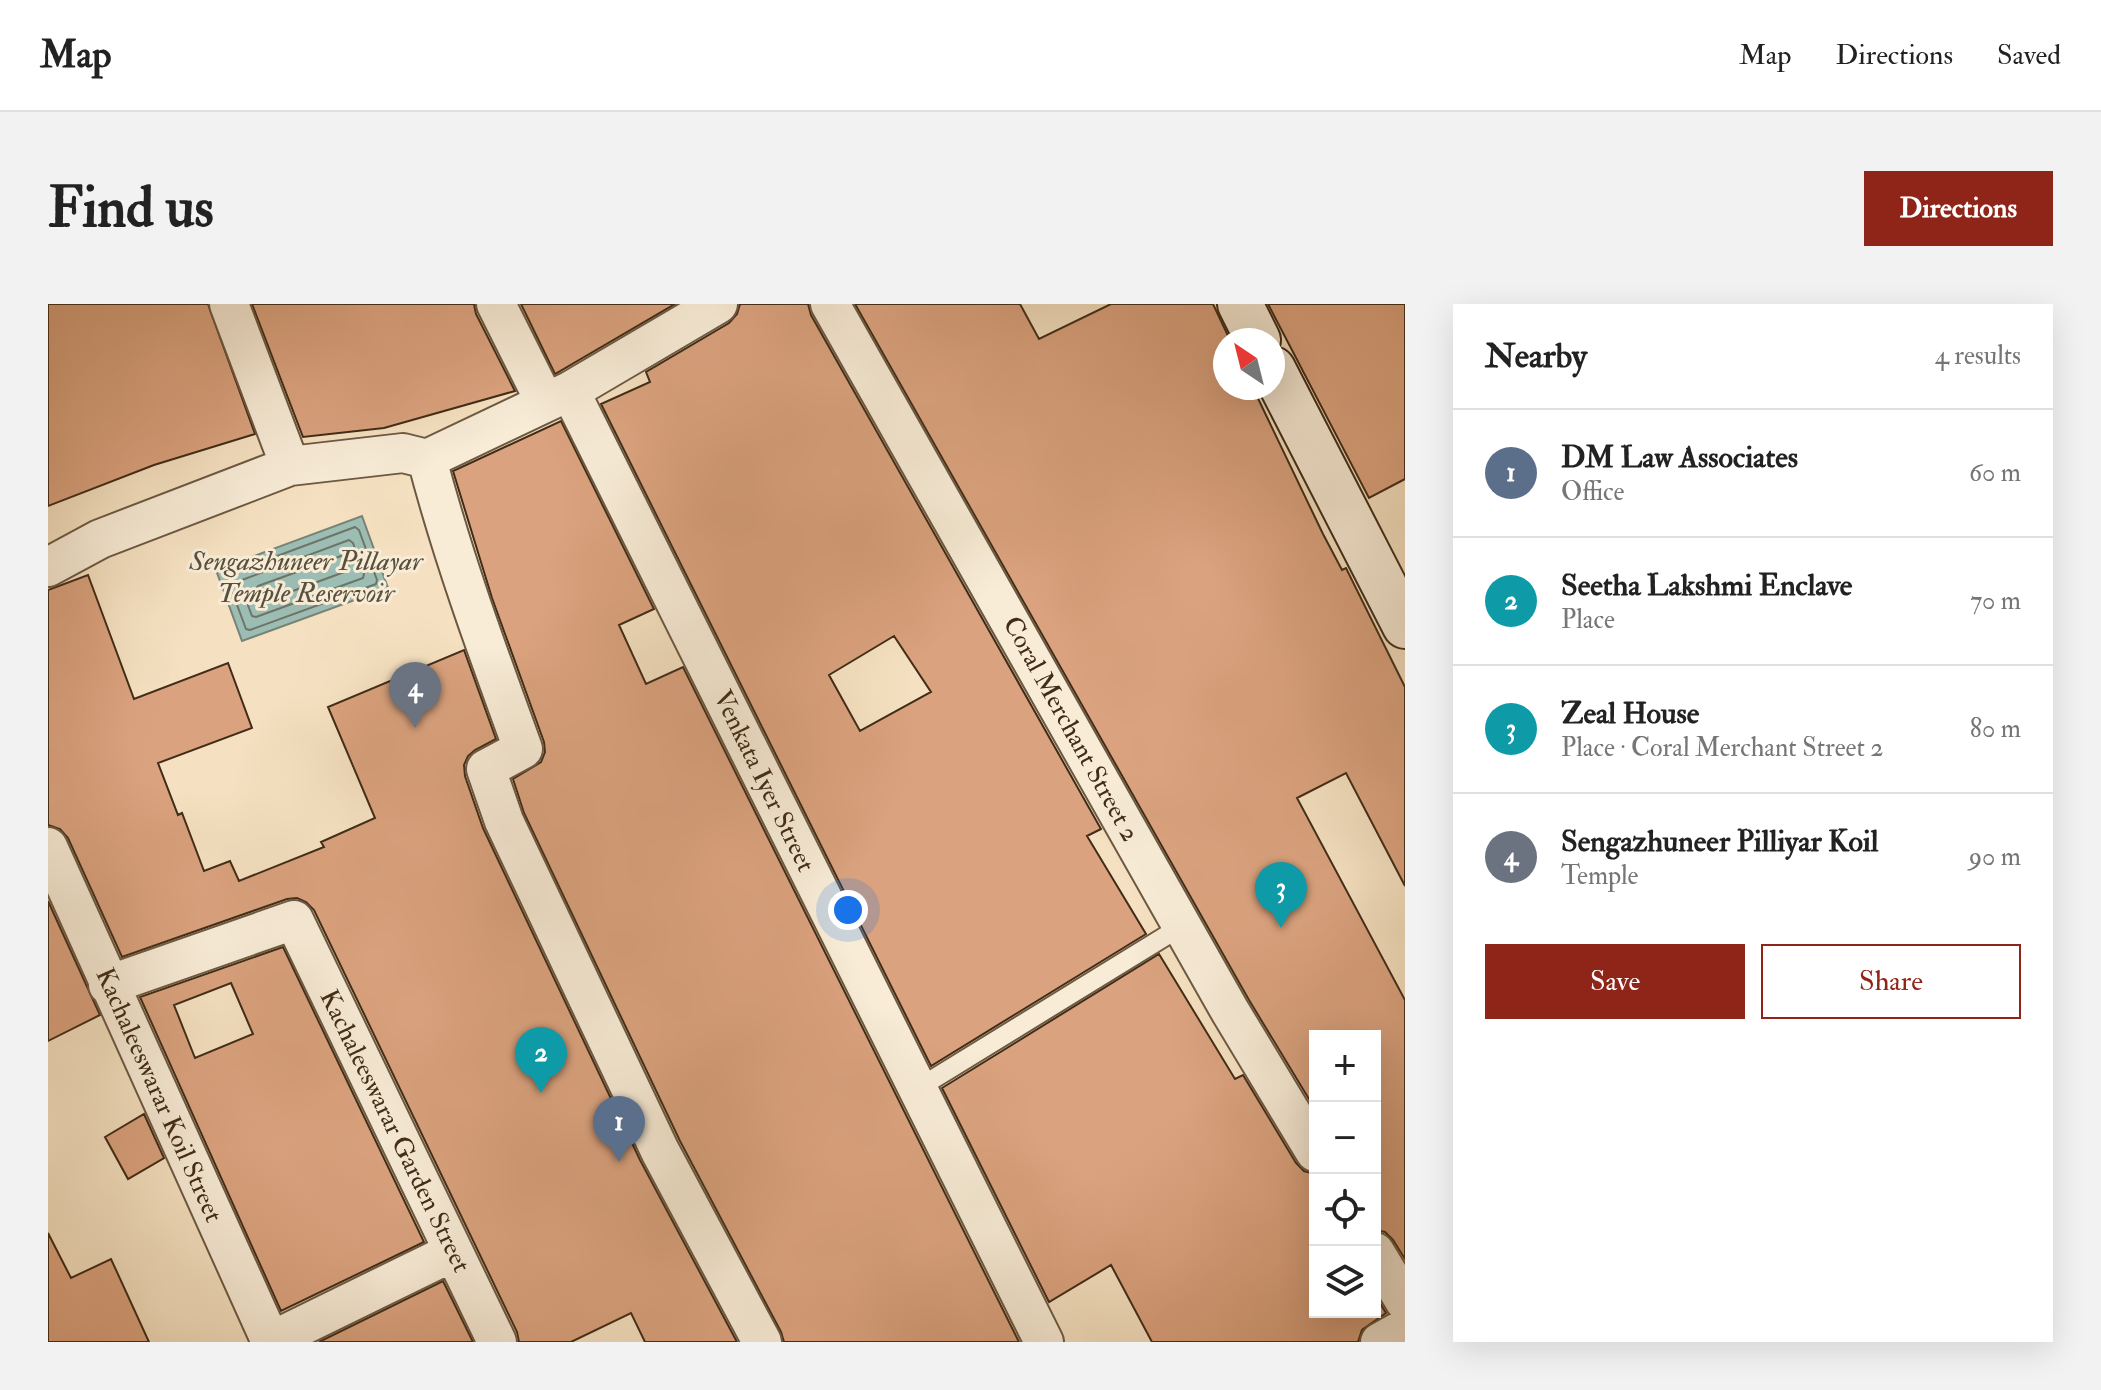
<!DOCTYPE html>
<meta charset="utf-8">
<style>
body{margin:0;font-family:"IM FELL Double Pica",serif;background:#f2f2f2;color:#222}
.controls{position:absolute;right:24px;bottom:24px;display:grid;overflow:hidden;border-radius:0px;box-shadow:0 8px 32px #0002}
.controls button{width:72px;height:72px;display:grid;place-items:center;padding:0;border:0;border-bottom:2px solid #e0e0e0;background:#fff;color:#222;font:40px sans-serif}
.compass{position:absolute;left:1165px;top:24px;width:72px;height:72px;border-radius:50%;background:#fff;box-shadow:0 8px 32px #0002;rotate:325deg}
.you{position:absolute;left:800px;top:606px;width:28px;height:28px;margin:-20px;border:6px solid #fff;border-radius:50%;background:#1a73e8;box-shadow:0 0 0 12px #1a73e833}
.badge{display:grid;place-items:center;width:52px;height:52px;border-radius:50%;background:#8f2418;color:#fff;font-size:26px;font-weight:700}
.pin{position:absolute;translate:-50% -66px;filter:drop-shadow(0 2px 4px #0008)}
.pin::after{content:'';position:absolute;top:42px;width:28px;height:24px;background:inherit;clip-path:polygon(0 0,100% 0,50% 100%)}
.list{margin:0;padding:0;list-style:none}
h2{display:flex;justify-content:space-between;align-items:center;height:104px;margin:0;padding:0 32px;font-size:34px}
h2 small{font-size:26px;font-weight:400;color:#767676}
.list li{display:grid;grid-template-columns:52px 1fr auto;gap:24px;align-items:center;box-sizing:border-box;height:128px;padding:0 32px;border-top:2px solid #e0e0e0}
.list b{display:block;font-size:30px;white-space:nowrap}
.list p{margin:0;font-size:26px;white-space:nowrap;color:#767676}
.list em{font-size:26px;font-style:normal;color:#767676}
.actions{display:flex;gap:16px;padding:24px 32px}
.actions a{flex:1;padding:18px 0;border:2px solid #8f2418;border-radius:0px;text-align:center;font-size:28px;color:#8f2418}
.actions .main{background:#8f2418;color:#fff}
.icon{flex:none;width:44px;height:44px;fill:none;stroke:currentColor;stroke-width:2;stroke-linecap:round;stroke-linejoin:round}
.map{position:relative;flex:none;width:1357px;height:1038px;overflow:hidden;border-radius:0px}
header{display:flex;align-items:center;gap:48px;box-sizing:border-box;height:112px;padding:0 40px;background:#fff;border-bottom:2px solid #e0e0e0}
header strong{font-size:38px}
nav{display:flex;gap:44px;margin-inline-start:auto;font-size:28px}
.intro{display:flex;align-items:center;justify-content:space-between;box-sizing:border-box;height:192px;padding:0 48px}
h1{margin:0;font-size:56px}
.button{padding:20px 36px;border-radius:0px;background:#8f2418;color:#fff;font-size:28px;font-weight:700}
main{display:flex;gap:48px;padding:0 48px}
aside{flex:1;background:#fff;border-radius:0px;box-shadow:0 8px 32px #0002}
.map>svg:first-child{display:block}
.water{fill:#9cbdb4;stroke:#778375;stroke-width:2}
.lines{fill:none;stroke-linecap:round;stroke-linejoin:round}
.shore{stroke:#6e7466;stroke-width:2}
.building{fill:#daa27e;stroke:#402c17;stroke-width:2;fill-rule:evenodd}
.lane-casing{stroke:#6d5942;stroke-width:22}
.street-casing{stroke:#6d5942;stroke-width:42}
.secondary-casing{stroke:#402c17;stroke-width:48}
.lane{stroke:#f8ecd7;stroke-width:18}
.street{stroke:#f8ecd7;stroke-width:38}
.secondary{stroke:#f8ecd7;stroke-width:44}
.labels{text-anchor:middle;dominant-baseline:central;stroke-width:6;stroke-linejoin:round;paint-order:stroke}
.street-label{font-size:26px;fill:#402c17;stroke:#f8ecd7}
.water-label{font-size:28px;font-style:italic;fill:#57503e;stroke:#f8ecd7}
</style>
<header>
<strong>Map</strong>
<nav><a>Map</a><a>Directions</a><a>Saved</a></nav>
</header>
<div class="intro"><h1>Find us</h1><a class="button">Directions</a></div>
<main>
<div class="map">
<svg width="1357" height="1038" viewBox="0 0 1357 1038">
<rect width="100%" height="100%" fill="#f5e1c1"/>
<filter id="stains"><feTurbulence type="fractalNoise" baseFrequency=".0025" numOctaves="4"/><feColorMatrix values="0 0 0 0 .2 0 0 0 0 .09 0 0 0 0 .02 0 0 0 .5 -.17"/></filter>
<radialGradient id="worn" r=".72"><stop offset=".6" stop-color="#630" stop-opacity="0"/><stop offset="1" stop-color="#630" stop-opacity=".3"/></radialGradient>
<!-- water -->
<path class="water" d="M314 212 340 284 194 337 168 266Z"/>
<g class="lines">
<!-- shore -->
<path class="shore" d="M307 223 311 226 329 276 328 280 202 326 198 325 179 274 181 270Z
M301 236 305 239 316 270 315 274 208 313 204 312 192 280 194 276Z
M293 252 298 254 301 264 299 267 215 298 211 296 207 286 210 282Z"/>
</g>
<!-- building -->
<path class="building" d="M0 0H160L207 130 106 161 0 202Z
M204 0H426L428 10 467 87 336 124 255 133Z
M473 0H627L507 70Z
M692 0H760L763 11 1053 525 1039 532 1098 630 883 762 553 100 602 78 598 68 681 19 689 10ZM846 332 883 388 812 427 781 371Z
M807 0H972L991 35 1063 0H1165L1182 36H1177V84H1205L1275 230 1294 266 1298 264 1357 383V582L1298 469 1249 494 1357 696V955L1345 936 1337 928 1327 926V732H1267V805L1201 696Z
M1220 0H1357V175L1321 194Z
M513 117 606 305 571 321 598 380 635 363 971 1038H736L733 1028 632 837 476 509 465 475 493 458 497 448 496 438 444 294 405 167Z
M40 271 86 395 180 359 204 424 110 459 130 511 134 509 156 567 182 557 191 577 276 543 273 538 327 514 280 403 416 346 448 435 427 446 420 452 416 461 417 472 435 524 592 856 689 1038H597L583 1009 523 1038H471L469 1028 266 606 258 598 249 594 239 595 74 653 20 534 12 525 0 521V286Z
M0 597 52 711 0 737Z
M235 643 376 938 233 1007 92 693ZM183 679 205 730 147 754 126 701Z
M1111 650 1187 775 1195 771 1248 859 1256 867 1267 870V1008H1327V991L1338 1009 1314 1026 1310 1038H1104L1063 961 1001 998 894 784Z
M96 810 116 854 80 875 57 833Z
M0 929 23 974 63 955 101 1038H0Z
M395 977 425 1038H271Z"/>
<g class="lines">
<defs>
<path id="lane" d="M869 785 1134 622"/>
<path id="street" d="M181 0 242 162
M448 0 497 98
M782 0 1182 707 1267 848
M522 87 996 1038
M379 155C405 254 440 349 475 445L438 465 456 517 612 847 714 1038
M0 263 52 235 242 162 355 149 379 155 522 87 670 0
M0 543 223 1038
M60 681 246 616 449 1038
M1327 948 1357 998
M223 1037 405 948
M1332 1038 1357 1024"/>
<path id="secondary" d="M1192 0 1210 36
M1225 65 1357 322"/>
</defs>
<!-- lane casing -->
<use href="#lane" class="lane-casing"/>
<!-- street casing -->
<use href="#street" class="street-casing"/>
<!-- secondary casing -->
<use href="#secondary" class="secondary-casing"/>
<!-- lane -->
<use href="#lane" class="lane"/>
<!-- street -->
<use href="#street" class="street"/>
<!-- secondary -->
<use href="#secondary" class="secondary"/>
</g>
<g class="labels">
<!-- street labels -->
<g class="street-label">
<text transform="translate(1023 425) rotate(61)">Coral Merchant Street 2</text>
<text transform="translate(716 477) rotate(64)">Venkata Iyer Street</text>
<text transform="translate(111 791) rotate(66)">Kachaleeswarar Koil Street</text>
<text transform="translate(347 827) rotate(64)">Kachaleeswarar Garden Street</text>
</g>
<!-- water labels -->
<g class="water-label">
<text x="258" y="257">Sengazhuneer Pillayar<tspan x="258" dy="32">Temple Reservoir</tspan></text>
</g>
</g>
<rect width="100%" height="100%" filter="url(#stains)"/>
<rect width="100%" height="100%" fill="url(#worn)"/>
</svg>
<div class="controls">
<button>+</button>
<button>−</button>
<button><svg class="icon" aria-label="locate" viewBox="0 0 24 24"><circle cx="12" cy="12" r="6"/><path d="M12 2v4M12 18v4M2 12h4M18 12h4"/></svg></button>
<button><svg class="icon" aria-label="layers" viewBox="0 0 24 24"><path d="M12 4l9 5-9 5-9-5zM3 14l9 5 9-5"/></svg></button>
</div>
<svg class="compass" viewBox="-18 -18 36 36"><path d="M0-13l5 13h-10z" fill="#e53935"/><path d="M0 13l5-13h-10z" fill="#767676"/></svg>
<div class="you"></div>
<div class="pin badge" style="left:571px;top:858px;background:#5c6f8a">1</div>
<div class="pin badge" style="left:493px;top:789px;background:#0f9aa8">2</div>
<div class="pin badge" style="left:1233px;top:624px;background:#0f9aa8">3</div>
<div class="pin badge" style="left:367px;top:424px;background:#6b7280">4</div>
</div>
<aside>
<h2>Nearby<small>4 results</small></h2>
<ul class="list">
<li><span class="badge" style="background:#5c6f8a">1</span><div><b>DM Law Associates</b><p>Office</p></div><em>60 m</em></li>
<li><span class="badge" style="background:#0f9aa8">2</span><div><b>Seetha Lakshmi Enclave</b><p>Place</p></div><em>70 m</em></li>
<li><span class="badge" style="background:#0f9aa8">3</span><div><b>Zeal House</b><p>Place · Coral Merchant Street 2</p></div><em>80 m</em></li>
<li><span class="badge" style="background:#6b7280">4</span><div><b>Sengazhuneer Pilliyar Koil</b><p>Temple</p></div><em>90 m</em></li>
</ul>
<div class="actions"><a class="main">Save</a><a>Share</a></div>
</aside>
</main>
